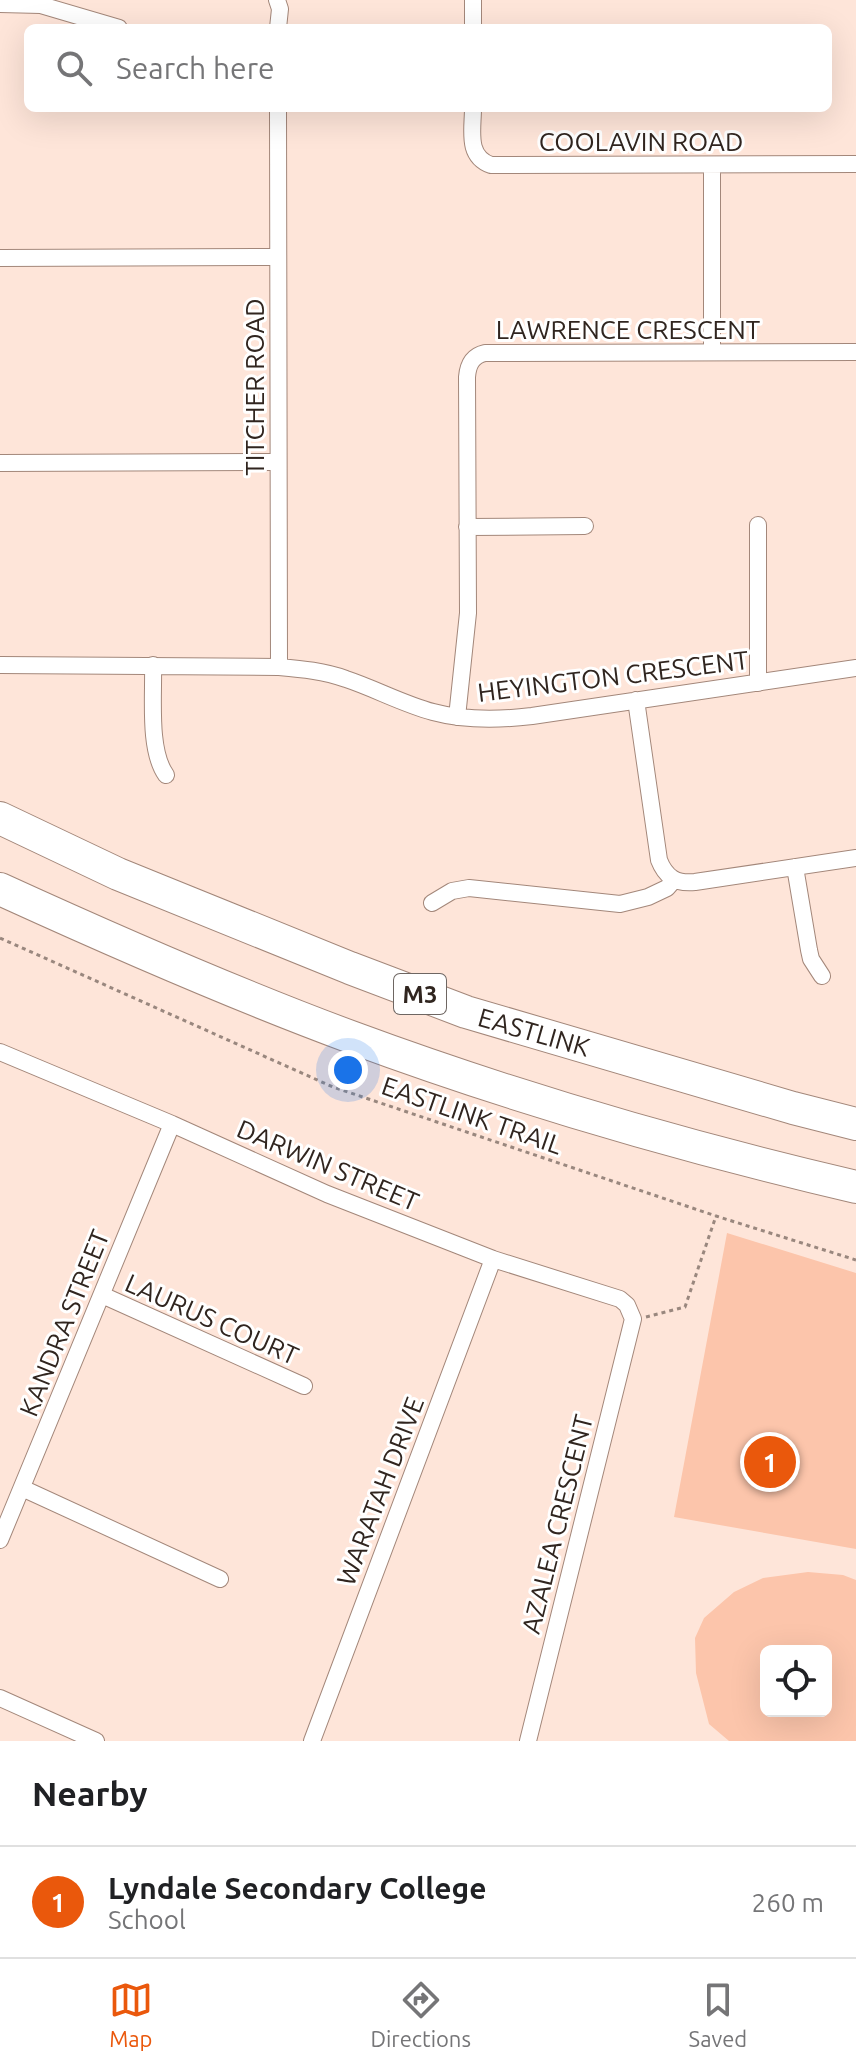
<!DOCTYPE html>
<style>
body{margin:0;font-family:Ubuntu,sans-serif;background:#f2f2f2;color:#202124}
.controls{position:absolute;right:24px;bottom:24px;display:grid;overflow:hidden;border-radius:12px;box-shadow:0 8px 32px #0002}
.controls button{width:72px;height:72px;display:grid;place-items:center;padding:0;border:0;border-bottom:2px solid #e0e0e0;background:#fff;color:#202124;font:40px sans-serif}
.you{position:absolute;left:348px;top:1070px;width:28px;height:28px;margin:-20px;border:6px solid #fff;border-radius:50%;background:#1a73e8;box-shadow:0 0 0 12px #1a73e833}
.badge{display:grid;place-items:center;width:52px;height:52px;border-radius:50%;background:#ea580c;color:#fff;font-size:26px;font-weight:700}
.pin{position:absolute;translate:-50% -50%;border:4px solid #fff;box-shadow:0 2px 8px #0006}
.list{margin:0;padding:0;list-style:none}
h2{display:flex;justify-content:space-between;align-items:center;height:104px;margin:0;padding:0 32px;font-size:34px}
h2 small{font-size:26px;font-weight:400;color:#757577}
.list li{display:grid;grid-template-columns:52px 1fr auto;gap:24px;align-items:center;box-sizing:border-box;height:112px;padding:0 32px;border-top:2px solid #e0e0e0}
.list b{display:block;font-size:30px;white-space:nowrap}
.list p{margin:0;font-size:26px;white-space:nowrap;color:#757577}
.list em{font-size:26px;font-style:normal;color:#757577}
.icon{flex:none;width:44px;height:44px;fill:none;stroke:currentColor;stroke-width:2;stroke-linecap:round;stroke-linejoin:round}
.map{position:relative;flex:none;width:856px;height:1741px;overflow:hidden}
.search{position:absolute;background:#fff;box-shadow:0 8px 32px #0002;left:24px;right:24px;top:24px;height:88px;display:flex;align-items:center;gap:20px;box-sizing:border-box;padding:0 28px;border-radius:12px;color:#757577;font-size:30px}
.sheet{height:216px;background:#fff}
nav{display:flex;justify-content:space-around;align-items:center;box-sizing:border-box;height:112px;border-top:2px solid #e0e0e0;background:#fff;font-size:22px;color:#757577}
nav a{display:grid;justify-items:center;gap:4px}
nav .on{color:#ea580c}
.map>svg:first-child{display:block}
.green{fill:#fcc5ab;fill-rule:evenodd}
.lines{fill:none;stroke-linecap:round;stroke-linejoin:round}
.minor-casing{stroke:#a3877a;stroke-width:18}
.motorway-casing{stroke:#a3877a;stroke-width:34}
.path{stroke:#99877e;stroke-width:3;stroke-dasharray:4 4;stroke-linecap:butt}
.minor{stroke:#fff;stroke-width:16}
.motorway{stroke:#fff;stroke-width:32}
.labels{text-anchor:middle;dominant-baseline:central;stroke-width:6;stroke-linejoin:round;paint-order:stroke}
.shield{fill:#fff;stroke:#6e6662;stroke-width:2}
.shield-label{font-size:24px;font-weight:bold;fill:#30251f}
.street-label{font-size:26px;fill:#30251f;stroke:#fff}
</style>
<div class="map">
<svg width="856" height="1741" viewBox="0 0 856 1741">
<rect width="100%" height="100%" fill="#fee5d9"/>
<!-- green -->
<path class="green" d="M727 1233 856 1273V1549L674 1517Z
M808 1572 843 1575 856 1580V1741H729L709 1724 696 1673 695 1638 704 1618 734 1592 763 1578ZM826 1651V1711H766V1651Z"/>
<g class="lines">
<defs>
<path id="minor" d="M277 0 280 9 278 28
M0 4 41 5 119 28
M473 28V0
M278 108 279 667
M473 108C473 130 466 156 491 165L856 164
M0 258 278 257
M712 352V165
M0 463 278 462
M467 527 585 526
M0 665 279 667C302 669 324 671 346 679 376 689 403 704 433 712 466 721 499 720 532 716L856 668
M153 665C154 696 148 750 166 775
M758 683V525
M636 700 659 860C666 878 677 884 695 882L856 858
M457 717 468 613 467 377C468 365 472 356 485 353L856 352
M795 867 809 950 811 959 822 976
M432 903 452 891 469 888 620 904 648 897 667 888 674 880
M0 1052 172 1124 327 1194 493 1259 620 1299 627 1305 633 1319 528 1741
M102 1295 304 1386
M22 1488 220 1579
M0 1540 172 1124
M0 1698 96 1741
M312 1741 493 1259"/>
<path id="motorway" d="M0 818 118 874 350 968 466 1012 793 1108 856 1124
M0 889C116 942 232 993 351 1037 516 1098 685 1147 856 1187"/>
</defs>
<!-- minor casing -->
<use href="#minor" class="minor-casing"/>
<!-- motorway casing -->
<use href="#motorway" class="motorway-casing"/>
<!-- path -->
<path class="path" d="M0 938 333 1087 716 1216 856 1260
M646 1317 685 1307 716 1216"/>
<!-- minor -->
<use href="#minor" class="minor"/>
<!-- motorway -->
<use href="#motorway" class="motorway"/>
</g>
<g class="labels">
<!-- shield labels -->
<rect class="shield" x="394" y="974" width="52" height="40" rx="6"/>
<g class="shield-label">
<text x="420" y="994">M3</text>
</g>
<!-- street labels -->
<g class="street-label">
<text x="641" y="141">COOLAVIN ROAD</text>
<text x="628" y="329">LAWRENCE CRESCENT</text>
<text transform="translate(254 387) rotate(-90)">TITCHER ROAD</text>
<text transform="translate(613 676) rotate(-7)">HEYINGTON CRESCENT</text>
<text transform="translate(534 1032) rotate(16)">EASTLINK</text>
<text transform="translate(472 1115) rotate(19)">EASTLINK TRAIL</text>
<text transform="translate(328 1165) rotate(23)">DARWIN STREET</text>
<text transform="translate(212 1319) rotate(24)">LAURUS COURT</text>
<text transform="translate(64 1323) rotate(-68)">KANDRA STREET</text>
<text transform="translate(380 1491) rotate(-69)">WARATAH DRIVE</text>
<text transform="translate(557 1524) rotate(-76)">AZALEA CRESCENT</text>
</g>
</g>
</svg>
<div class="controls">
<button><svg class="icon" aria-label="locate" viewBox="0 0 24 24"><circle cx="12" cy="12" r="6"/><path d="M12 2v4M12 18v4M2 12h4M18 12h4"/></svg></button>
</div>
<div class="you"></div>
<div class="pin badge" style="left:770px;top:1462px">1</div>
<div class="search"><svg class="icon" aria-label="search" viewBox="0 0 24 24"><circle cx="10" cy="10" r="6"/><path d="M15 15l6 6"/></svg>Search here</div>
</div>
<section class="sheet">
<h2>Nearby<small></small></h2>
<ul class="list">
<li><span class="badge">1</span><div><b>Lyndale Secondary College</b><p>School</p></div><em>260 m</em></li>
</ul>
</section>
<nav>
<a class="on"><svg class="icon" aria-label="map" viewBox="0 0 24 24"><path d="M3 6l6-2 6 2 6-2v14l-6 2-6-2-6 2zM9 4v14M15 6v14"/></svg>Map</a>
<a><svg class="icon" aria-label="directions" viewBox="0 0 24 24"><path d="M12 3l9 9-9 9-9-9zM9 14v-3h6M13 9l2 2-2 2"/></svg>Directions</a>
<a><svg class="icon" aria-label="saved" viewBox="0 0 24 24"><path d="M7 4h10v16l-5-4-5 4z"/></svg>Saved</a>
</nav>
